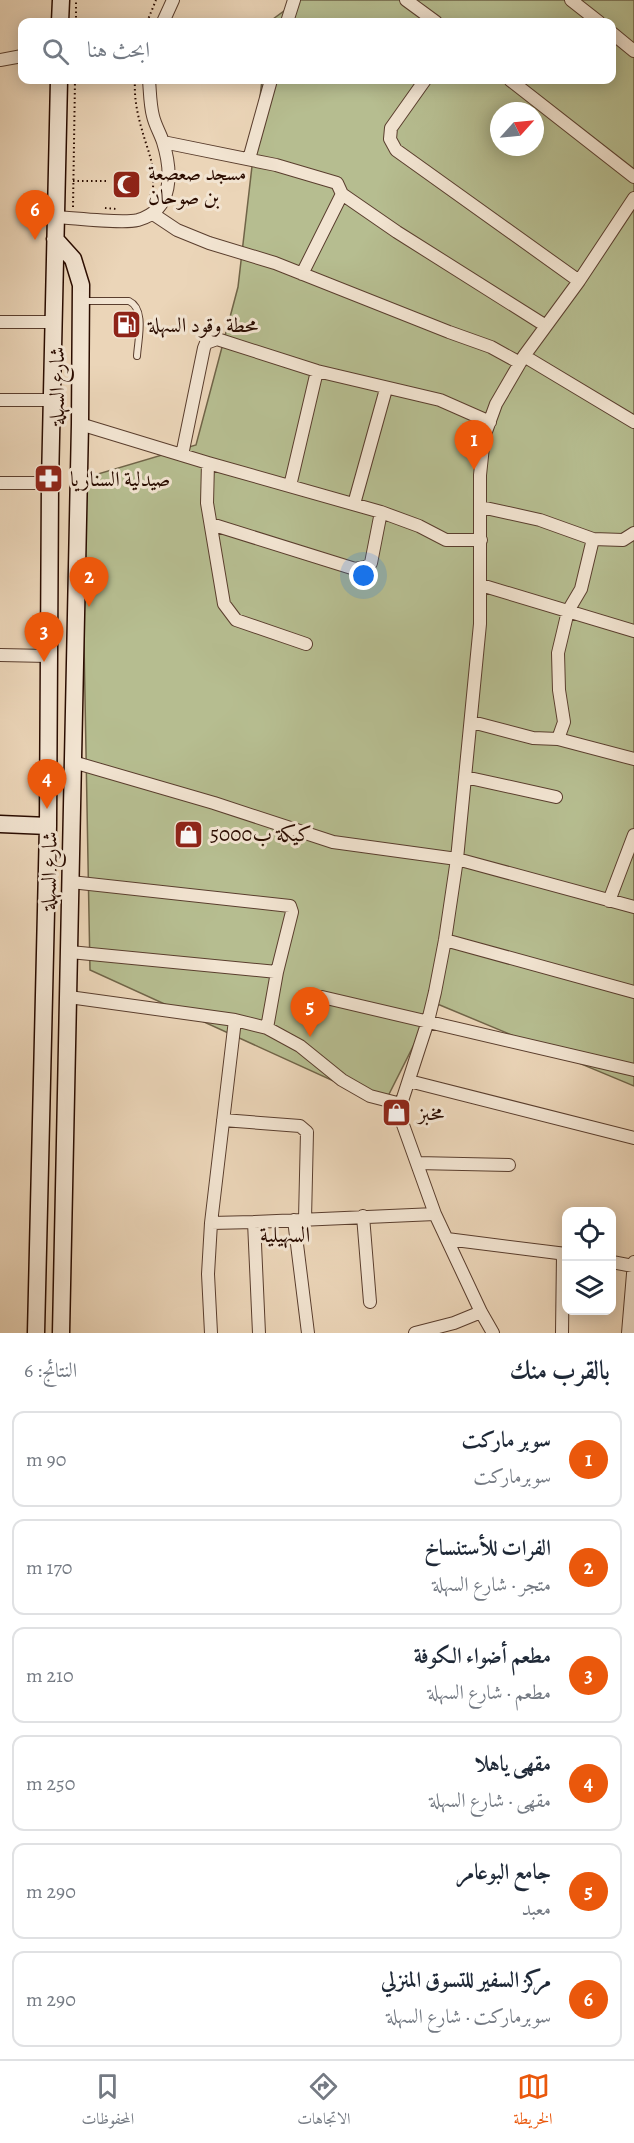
<!DOCTYPE html>
<html lang="ar">
<meta charset="utf-8">
<style>
body{margin:0;font-family:Alegreya,Amiri,serif;background:#f6f6f7;color:#1f2937;direction:rtl}
.controls{position:absolute;right:18px;bottom:18px;display:grid;overflow:hidden;border-radius:12px;box-shadow:0 3px 15px #0003}
.controls button{width:54px;height:54px;display:grid;place-items:center;padding:0;border:0;border-bottom:2px solid #e0e1e3;background:#fff;color:#1f2937;font:30px sans-serif}
.compass{position:absolute;left:490px;top:102px;width:54px;height:54px;border-radius:50%;background:#fff;box-shadow:0 3px 15px #0003;rotate:63deg}
.you{position:absolute;left:364px;top:576px;width:21px;height:21px;margin:-15px;border:4px solid #fff;border-radius:50%;background:#1a73e8;box-shadow:0 0 0 9px #1a73e833}
.badge{display:grid;place-items:center;width:39px;height:39px;border-radius:50%;background:#ea580c;color:#fff;font-size:20px;font-weight:700}
.pin{position:absolute;translate:-50% -50px;filter:drop-shadow(0 2px 3px #0008)}
.pin::after{content:'';position:absolute;top:32px;width:21px;height:18px;background:inherit;clip-path:polygon(0 0,100% 0,50% 100%)}
.list{margin:0;padding:0;list-style:none}
h2{display:flex;justify-content:space-between;align-items:center;height:78px;margin:0;padding:0 24px;font-size:26px}
h2 small{font-size:20px;font-weight:400;color:#747a83}
.list li{display:grid;grid-template-columns:39px 1fr auto;gap:18px;align-items:center;box-sizing:border-box;height:96px;margin:0 12px 12px;padding:0 12px;border:2px solid #e0e1e3;border-radius:12px}
.list b{display:block;font-size:22px;white-space:nowrap}
.list p{margin:0;font-size:20px;white-space:nowrap;color:#747a83}
.list em{font-size:20px;font-style:normal;color:#747a83}
.icon{flex:none;width:33px;height:33px;fill:none;stroke:currentColor;stroke-width:2;stroke-linecap:round;stroke-linejoin:round}
.map{position:relative;flex:none;width:634px;height:1333px;overflow:hidden;direction:ltr}
.search{position:absolute;background:#fff;box-shadow:0 3px 15px #0003;left:18px;right:18px;top:18px;height:66px;display:flex;align-items:center;gap:15px;box-sizing:border-box;padding:0 21px;border-radius:12px;color:#747a83;font-size:22px}
.sheet{height:726px;background:#fff}
nav{display:flex;justify-content:space-around;align-items:center;box-sizing:border-box;height:84px;border-top:2px solid #e0e1e3;background:#fff;font-size:16px;color:#747a83}
nav a{display:grid;justify-items:center;gap:3px}
nav .on{color:#ea580c}
.map>svg:first-child{display:block}
.green{fill:#b6bd90;stroke:#706448;stroke-width:1.5;fill-rule:evenodd}
.lines{fill:none;stroke-linecap:round;stroke-linejoin:round}
.lane-casing{stroke:#5a3e2e;stroke-width:8}
.street-casing{stroke:#5a3e2e;stroke-width:14}
.secondary-casing{stroke:#2a0c00;stroke-width:19}
.path{stroke:#2a0c00;stroke-width:2;stroke-dasharray:1.5 3;stroke-linecap:butt}
.lane{stroke:#f2e4d1;stroke-width:6}
.street{stroke:#f2e4d1;stroke-width:12}
.secondary{stroke:#f2e4d1;stroke-width:16}
.labels{text-anchor:middle;dominant-baseline:central;stroke-width:6;stroke-linejoin:round;paint-order:stroke}
.poi-label{font-size:21px;fill:#2a0c00;stroke:#f2e4d1;text-anchor:start}
.street-label{font-size:21px;fill:#2a0c00;stroke:#f2e4d1}
.neighbourhood-label{font-size:22px;fill:#2a0c00;stroke:#f2e4d1}
</style>
<div class="map">
<svg width="634" height="1333" viewBox="0 0 634 1333">
<rect width="100%" height="100%" fill="#ebd5b8"/>
<filter id="stains"><feTurbulence type="fractalNoise" baseFrequency=".00333" numOctaves="4"/><feColorMatrix values="0 0 0 0 .2 0 0 0 0 .09 0 0 0 0 .02 0 0 0 .5 -.17"/></filter>
<radialGradient id="worn" r=".72"><stop offset=".6" stop-color="#630" stop-opacity="0"/><stop offset="1" stop-color="#630" stop-opacity=".3"/></radialGradient>
<!-- green -->
<path class="green" d="M299 0H634V1086L435 1003 384 1104 90 970 81 479 196 445 238 287 262 80H612V22H269ZM499 111H535V147H499Z"/>
<g class="lines">
<defs>
<path id="lane" d="M81 301H129C146 309 138 339 137 356"/>
<path id="street" d="M406 0 436 22
M571 0 599 22
M163 22 173 0
M287 22 294 0
M612 33 634 51
M0 60 22 56
M425 80 391 128 390 139 396 150 579 281
M510 80 634 177
M163 142 276 165 337 183 342 194 397 232 546 326
M249 159 271 80
M153 214 177 230 209 243 275 263 449 332 491 347 520 363
M55 217C75 218 122 224 138 220 174 210 172 171 163 142 160 133 155 125 153 116 150 105 150 91 149 80
M302 274 342 194
M0 322H55
M524 356 634 422
M0 400H52
M80 424 208 463 381 512 419 526 446 540H481
M182 455 204 348 206 343 217 339 317 371 440 400 490 422
M208 463 207 503 224 604 236 620 306 644
M0 483H50
M290 486 317 371
M354 504 386 389
M211 524 355 569 366 567 371 563 381 512
M593 539 623 540 634 533
M481 585 634 631
M0 655 48 656
M472 722 533 738 558 739 564 722 559 690 558 653 568 611 581 589 593 539 540 520 481 507
M558 739 634 759
M73 762 214 803 333 842 457 859 634 907
M465 777 556 797
M71 882 290 906 292 912 277 972 267 1028
M609 901 634 835
M445 940 634 992
M70 952 277 972
M69 997 235 1020 267 1028 300 1046 342 1080 370 1096 401 1104
M322 997 634 1070
M409 1081 634 1138
M223 1120 300 1126 307 1132 305 1219
M417 1163 509 1165
M363 1216 370 1302
M294 1220 308 1333
M254 1222 259 1333
M211 1223 254 1222 435 1214
M447 1239 566 1254
M612 1262 633 1266
M211 1333 208 1274 211 1223 235 1020
M415 1333 454 1323 481 1312
M493 1333 481 1312 435 1214 402 1122 401 1104 428 1021 435 992 445 940 457 859 480 624V475L484 437 496 404 524 356 579 281 634 198
M562 1333 563 1254
M628 1333 634 1262"/>
<path id="secondary" d="M60 22 61 0
M55 239 73 259 81 285 80 424 61 1333
M0 824 48 826
M36 1333 48 826 50 483 59 80"/>
</defs>
<!-- lane casing -->
<use href="#lane" class="lane-casing"/>
<!-- street casing -->
<use href="#street" class="street-casing"/>
<!-- secondary casing -->
<use href="#secondary" class="secondary-casing"/>
<!-- path -->
<path class="path" d="M76 22V0
M147 22 156 0
M135 80C134 97 137 113 142 130 148 153 162 179 147 202
M73 181H108
M73 207 75 80
M105 208 117 209"/>
<!-- lane -->
<use href="#lane" class="lane"/>
<!-- street -->
<use href="#street" class="street"/>
<!-- secondary -->
<use href="#secondary" class="secondary"/>
</g>
<!-- icons -->
<defs>
<symbol id="mosque-square" viewBox="-11 -11 22 22"><rect x="-9" y="-9" width="18" height="18" rx="4" fill="#8f2418" stroke="#f2e4d1"/><path d="M3.5-4.9A6 6 0 1 0 3.5 4.9A5 5 0 1 1 3.5-4.9Z" fill="#fff"/></symbol>
<symbol id="fuel-square" viewBox="-11 -11 22 22"><rect x="-9" y="-9" width="18" height="18" rx="4" fill="#8f2418" stroke="#f2e4d1"/><path d="M-5.5-6h7V0h2V4h1.3V-2.5L3-4.5l.8-.8L6-3V5H2.5V1h-1V6h-7ZM-4.2-4.7v3.2H.2V-4.7Z" fill="#fff"/></symbol>
<symbol id="pharmacy-square" viewBox="-11 -11 22 22"><rect x="-9" y="-9" width="18" height="18" rx="4" fill="#8f2418" stroke="#f2e4d1"/><path d="M-2-6h4v4h4v4h-4v4h-4v-4h-4v-4h4Z" fill="#fff"/></symbol>
<symbol id="shop-square" viewBox="-11 -11 22 22"><rect x="-9" y="-9" width="18" height="18" rx="4" fill="#8f2418" stroke="#f2e4d1"/><path d="M-5-2.5h2.3a2.7 3.5 0 0 1 5.4 0H5L5.5 6h-11ZM-1.5-2.5h3a1.5 2.3 0 0 0-3 0Z" fill="#fff"/></symbol>
</defs>
<g fill-rule="evenodd">
<use href="#mosque-square" x="110" y="168" width="33" height="33"/>
<use href="#fuel-square" x="110" y="308" width="33" height="33"/>
<use href="#pharmacy-square" x="32" y="462" width="33" height="33"/>
<use href="#shop-square" x="172" y="818" width="33" height="33"/>
<use href="#shop-square" x="380" y="1096" width="33" height="33"/>
</g>
<g class="labels">
<!-- poi labels -->
<g class="poi-label">
<text x="148" y="173">مسجد صعصعة<tspan x="148" dy="24">بن صوحان</tspan></text>
<text x="148" y="325">محطة وقود السهلة</text>
<text x="70" y="479">صيدلية السناريا</text>
<text x="210" y="834">كيكة ب5000</text>
<text x="418" y="1113">مخبز</text>
</g>
<!-- street labels -->
<g class="street-label">
<text transform="translate(57 386) rotate(-90)">شارع السهلة</text>
<text transform="translate(49 871) rotate(-89)">شارع السهلة</text>
</g>
<!-- neighbourhood labels -->
<g class="neighbourhood-label">
<text x="285" y="1235">السهيلية</text>
</g>
</g>
<rect width="100%" height="100%" filter="url(#stains)"/>
<rect width="100%" height="100%" fill="url(#worn)"/>
</svg>
<div class="controls">
<button><svg class="icon" aria-label="locate" viewBox="0 0 24 24"><circle cx="12" cy="12" r="6"/><path d="M12 2v4M12 18v4M2 12h4M18 12h4"/></svg></button>
<button><svg class="icon" aria-label="layers" viewBox="0 0 24 24"><path d="M12 4l9 5-9 5-9-5zM3 14l9 5 9-5"/></svg></button>
</div>
<svg class="compass" viewBox="-18 -18 36 36"><path d="M0-13l5 13h-10z" fill="#e53935"/><path d="M0 13l5-13h-10z" fill="#747a83"/></svg>
<div class="you"></div>
<div class="pin badge" style="left:474px;top:470px">1</div>
<div class="pin badge" style="left:89px;top:607px">2</div>
<div class="pin badge" style="left:44px;top:662px">3</div>
<div class="pin badge" style="left:47px;top:809px">4</div>
<div class="pin badge" style="left:310px;top:1037px">5</div>
<div class="pin badge" style="left:35px;top:240px">6</div>
<div class="search"><svg class="icon" aria-label="search" viewBox="0 0 24 24"><circle cx="10" cy="10" r="6"/><path d="M15 15l6 6"/></svg>ابحث هنا</div>
</div>
<section class="sheet">
<h2>بالقرب منك<small>النتائج: 6</small></h2>
<ul class="list">
<li><span class="badge">1</span><div><b>سوبر ماركت</b><p>سوبرماركت</p></div><em>90 m</em></li>
<li><span class="badge">2</span><div><b>الفرات للأستنساخ</b><p>متجر · شارع السهلة</p></div><em>170 m</em></li>
<li><span class="badge">3</span><div><b>مطعم أضواء الكوفة</b><p>مطعم · شارع السهلة</p></div><em>210 m</em></li>
<li><span class="badge">4</span><div><b>مقهى ياهلا</b><p>مقهى · شارع السهلة</p></div><em>250 m</em></li>
<li><span class="badge">5</span><div><b>جامع البوعامر</b><p>معبد</p></div><em>290 m</em></li>
<li><span class="badge">6</span><div><b>مركز السفير للتسوق المنزلي</b><p>سوبرماركت · شارع السهلة</p></div><em>290 m</em></li>
</ul>
</section>
<nav>
<a class="on"><svg class="icon" aria-label="map" viewBox="0 0 24 24"><path d="M3 6l6-2 6 2 6-2v14l-6 2-6-2-6 2zM9 4v14M15 6v14"/></svg>الخريطة</a>
<a><svg class="icon" aria-label="directions" viewBox="0 0 24 24"><path d="M12 3l9 9-9 9-9-9zM9 14v-3h6M13 9l2 2-2 2"/></svg>الاتجاهات</a>
<a><svg class="icon" aria-label="saved" viewBox="0 0 24 24"><path d="M7 4h10v16l-5-4-5 4z"/></svg>المحفوظات</a>
</nav>
